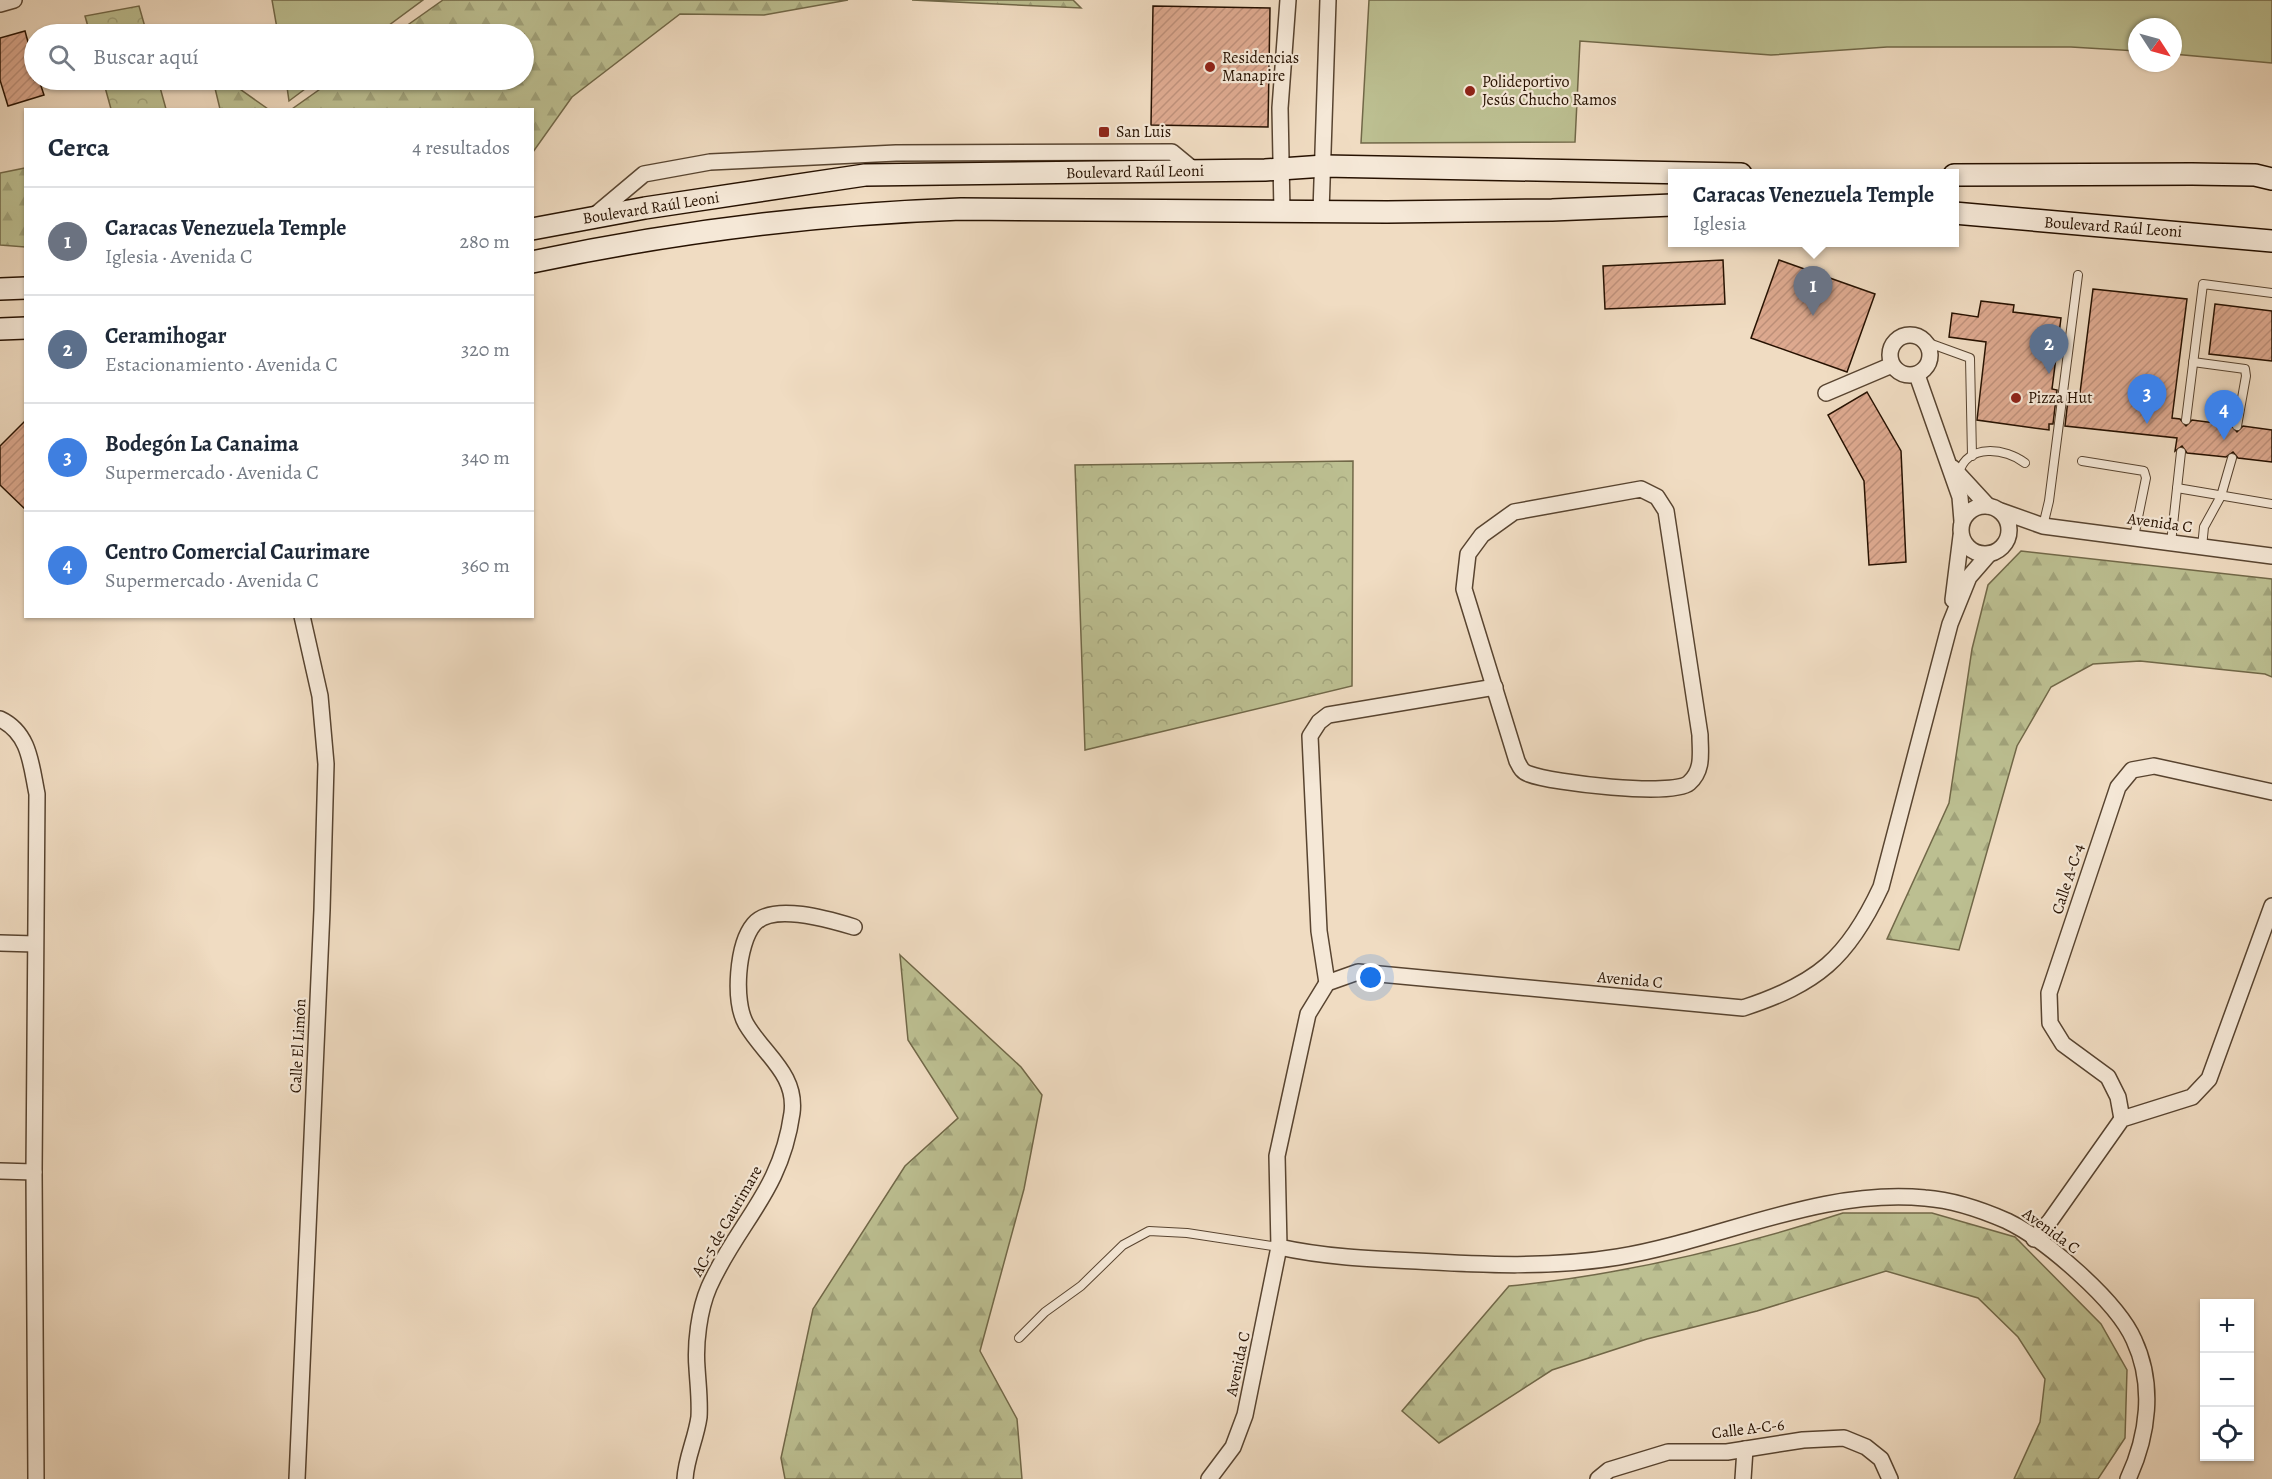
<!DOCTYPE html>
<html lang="es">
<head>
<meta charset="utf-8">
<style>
	:root { --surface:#fff; --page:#f2f2f3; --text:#1f2937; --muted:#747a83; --line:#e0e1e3; --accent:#8f2418 }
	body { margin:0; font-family:Alegreya,serif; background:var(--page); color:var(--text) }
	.controls { position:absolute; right:18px; bottom:18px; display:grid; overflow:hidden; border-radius:0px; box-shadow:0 2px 4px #0004 }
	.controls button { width:54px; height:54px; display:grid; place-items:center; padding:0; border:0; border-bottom:2px solid var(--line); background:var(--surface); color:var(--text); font:30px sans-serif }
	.compass { position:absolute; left:2128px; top:18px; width:54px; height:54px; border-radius:50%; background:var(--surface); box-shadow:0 2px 4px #0004; rotate:126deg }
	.you { position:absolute; left:1371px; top:978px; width:21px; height:21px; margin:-15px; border:4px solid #fff; border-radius:50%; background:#1a73e8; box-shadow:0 0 0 9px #1a73e833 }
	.badge { display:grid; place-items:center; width:39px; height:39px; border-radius:50%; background:var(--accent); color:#fff; font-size:20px; font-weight:700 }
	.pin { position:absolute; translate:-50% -50px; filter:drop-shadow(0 2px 3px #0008) }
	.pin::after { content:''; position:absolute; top:32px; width:21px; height:18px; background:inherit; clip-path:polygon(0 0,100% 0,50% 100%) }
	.popup { position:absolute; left:1668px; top:169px; width:291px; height:78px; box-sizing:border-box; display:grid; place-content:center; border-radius:0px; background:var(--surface); filter:drop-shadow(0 2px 4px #0005); font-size:20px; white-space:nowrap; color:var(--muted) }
	.popup b { font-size:22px; color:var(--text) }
	.popup::after { content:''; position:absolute; left:50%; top:100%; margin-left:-12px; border:12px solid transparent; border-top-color:var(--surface) }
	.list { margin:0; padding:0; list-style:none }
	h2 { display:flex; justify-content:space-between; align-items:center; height:78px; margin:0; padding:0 24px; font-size:26px }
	h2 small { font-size:20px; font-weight:400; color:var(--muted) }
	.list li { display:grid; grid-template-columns:39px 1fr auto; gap:18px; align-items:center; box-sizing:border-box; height:108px; padding:0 24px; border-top:2px solid var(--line) }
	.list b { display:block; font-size:22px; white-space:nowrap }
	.list p { margin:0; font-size:20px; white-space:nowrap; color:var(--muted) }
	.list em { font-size:20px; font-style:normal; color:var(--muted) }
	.icon { flex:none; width:33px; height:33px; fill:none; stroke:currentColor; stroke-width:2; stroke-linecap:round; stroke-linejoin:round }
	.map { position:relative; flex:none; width:2272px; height:1479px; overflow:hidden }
	.search { position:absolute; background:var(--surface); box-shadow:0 2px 4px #0004; left:24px; top:24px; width:510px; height:66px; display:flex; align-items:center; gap:15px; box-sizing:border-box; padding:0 21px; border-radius:33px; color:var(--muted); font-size:22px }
	.panel { position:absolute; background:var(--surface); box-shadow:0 2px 4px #0004; left:24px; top:108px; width:510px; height:510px; border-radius:0px }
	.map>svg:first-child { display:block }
	.grass { fill:#bcbf91; stroke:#716848; stroke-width:1.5 }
	.forest { fill:url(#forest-firs); stroke:#716848; stroke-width:1.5 }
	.park { fill:url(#park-crowns); stroke:#716848; stroke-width:1.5 }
	.building { fill:url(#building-hatch); stroke:#261100; stroke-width:1.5 }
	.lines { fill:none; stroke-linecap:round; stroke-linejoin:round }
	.lane-casing { stroke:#584430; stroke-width:10 }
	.street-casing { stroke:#584430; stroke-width:18 }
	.secondary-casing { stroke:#261100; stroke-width:24 }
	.lane { stroke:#f5e8d7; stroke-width:8 }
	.street { stroke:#f5e8d7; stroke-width:15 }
	.secondary { stroke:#f5e8d7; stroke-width:21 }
	.poi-dot { fill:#8f2418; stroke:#f5e8d7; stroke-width:2 }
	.labels { text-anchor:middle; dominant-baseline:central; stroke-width:4.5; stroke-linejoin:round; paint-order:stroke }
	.poi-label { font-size:16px; fill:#261100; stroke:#f5e8d7; text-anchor:start }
	.street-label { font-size:16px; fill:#261100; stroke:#f5e8d7 }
</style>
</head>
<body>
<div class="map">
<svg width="2272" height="1479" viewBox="0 0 2272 1479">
	<defs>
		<pattern id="forest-firs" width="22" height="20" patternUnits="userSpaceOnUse" patternTransform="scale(1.5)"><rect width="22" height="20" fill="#bcbf91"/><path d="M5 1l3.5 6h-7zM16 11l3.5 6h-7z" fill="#a1a37b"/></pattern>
		<pattern id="park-crowns" width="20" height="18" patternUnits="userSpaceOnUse" patternTransform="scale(1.5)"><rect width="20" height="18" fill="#bcbf91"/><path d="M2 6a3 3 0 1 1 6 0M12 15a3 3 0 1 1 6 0" fill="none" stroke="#a1a37b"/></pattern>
		<pattern id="building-hatch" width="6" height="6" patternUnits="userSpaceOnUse" patternTransform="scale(1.5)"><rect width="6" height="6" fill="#dda98f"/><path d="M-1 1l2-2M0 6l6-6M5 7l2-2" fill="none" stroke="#be907a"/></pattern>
	</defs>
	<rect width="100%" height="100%" fill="#f0dcc2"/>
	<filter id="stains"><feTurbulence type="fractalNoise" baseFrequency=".00333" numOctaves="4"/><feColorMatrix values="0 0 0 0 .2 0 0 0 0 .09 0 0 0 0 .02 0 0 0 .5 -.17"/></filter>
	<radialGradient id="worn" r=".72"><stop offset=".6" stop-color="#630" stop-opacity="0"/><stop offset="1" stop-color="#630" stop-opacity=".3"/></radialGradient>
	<g class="grass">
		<polygon points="272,0 423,0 377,34 278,34"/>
		<polygon points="1369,0 2272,0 2272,63 2173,54 2173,27 2137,27 2137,51 2071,47 1887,47 1771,55 1580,41 1575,142 1361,143"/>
		<polygon points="286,80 317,80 289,101"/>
	</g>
	<g class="forest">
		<polygon points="443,0 848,0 764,15 680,14 572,97 533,152 532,110 292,109 333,80 524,80 524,34 395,34"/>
		<polygon points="912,0 1073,0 1081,8"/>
		<polygon points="213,80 227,80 268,109 220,109"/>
		<polygon points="25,168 25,247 0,245 0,173"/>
		<polygon points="2021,551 2272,579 2272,677 2265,674 2140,661 2093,664 2051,687 2017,746 1959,950 1887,939 1949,803 1972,649 1988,585"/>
		<polygon points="900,955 1021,1067 1042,1095 1024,1189 980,1351 1017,1419 1022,1479 785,1479 781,1458 813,1309 905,1166 958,1118 908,1040"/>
		<path d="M1843,1213h89l83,24 86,87 26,46 -2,68 -27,41h-84l26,-57 5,-43 -27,-42 -40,-39 -92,-27 -129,40 -110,28 -95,31 -113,73 -37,-32 107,-125c115,-11 225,-38 334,-73z"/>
	</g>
	<g class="park">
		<polygon points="139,6 147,34 90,34 85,16"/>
		<polygon points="103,80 158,80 166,109 111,109"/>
		<polygon points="1353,461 1352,686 1085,750 1075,465"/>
	</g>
	<g class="building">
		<polygon points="1153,6 1270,8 1268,127 1151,125"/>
		<polygon points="25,31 34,64 34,80 39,80 44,95 8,106 0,80 0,38"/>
		<polygon points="1723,260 1725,304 1605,309 1603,266"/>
		<polygon points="1779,260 1875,294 1847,372 1751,338"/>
		<polygon points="2093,289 2187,299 2172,418 2180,419 2186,426 2192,420 2231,425 2237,432 2243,426 2272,430 2272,462 2238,458 2233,452 2226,457 2187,453 2182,446 2175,451 2177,438 2065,426 2069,391 2080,393"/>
		<polygon points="1981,301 2014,305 2013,312 2061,318 2052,389 2057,390 2053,424 2049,424 2049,430 1977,420 1986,342 1949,337 1952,313 1978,317"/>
		<polygon points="2215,304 2272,311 2272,361 2209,354"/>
		<polygon points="1867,392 1901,451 1906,562 1869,565 1864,481 1828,415"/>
		<polygon points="26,420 26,510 0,485 0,446"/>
	</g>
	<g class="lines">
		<defs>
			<g id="lane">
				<polyline points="1926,342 1970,358 1972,456"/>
				<polyline points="2193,362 2245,369 2246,376 2237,426"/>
				<polyline points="2186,420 2203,284 2272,293"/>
				<polyline points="2082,461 2144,471 2146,478 2134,537"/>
				<path d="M1959,473c8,-30 47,-25 66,-10"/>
				<polyline points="2177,488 2272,504"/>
				<polyline points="2043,526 2049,501 2078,275"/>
				<polyline points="2171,543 2181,452"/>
				<polyline points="2202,547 2204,527 2221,496 2232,458"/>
				<polyline points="1019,1338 1045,1312 1081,1286 1123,1245 1149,1231 1187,1233 1279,1247"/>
			</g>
			<g id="street">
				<polyline points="0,4 14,0"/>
				<polyline points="1282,212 1280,108 1288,0"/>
				<polyline points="1321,212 1328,0"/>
				<polyline points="594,216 644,174 710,162 896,153 1172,152 1195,171"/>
				<circle cx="1910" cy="355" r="20"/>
				<polyline points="1917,375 1960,497 1962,521"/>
				<polyline points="1826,393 1892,365"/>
				<polyline points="1953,468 1988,506"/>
				<path d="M1641,489l16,8 9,14 34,224c0,17 4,35 -11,48 -16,14 -137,0 -160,-9 -7,-2 -9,-7 -12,-13l-53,-172 4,-35 14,-19 32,-23z"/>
				<circle cx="1985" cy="530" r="24"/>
				<polyline points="2001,511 2043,526 2272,556"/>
				<path d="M1989,554l-20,23 -19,47 -69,263c-33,71 -64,97 -138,121l-385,-36 -31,11 -19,31 -31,142 2,91c45,10 91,12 137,14 68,4 135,7 202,-4 102,-17 202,-69 307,-59 28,2 57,12 82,23 38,18 110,80 127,119 21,45 14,96 -6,139"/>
				<polyline points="1953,600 1961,536"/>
				<path d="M0,719c30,14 31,46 37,75l-3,378 2,307"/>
				<polyline points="0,943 35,944"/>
				<polyline points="1327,983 1319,931 1310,736 1319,722 1328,715 1495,687"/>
				<polyline points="2122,1119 2118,1097 2108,1077 2063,1044 2050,1023 2049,993 2118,787 2132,770 2154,766 2272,792"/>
				<polyline points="0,1171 34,1172"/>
				<polyline points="2034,1239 2050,1221 2122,1119 2192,1097 2209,1079 2272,906"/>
				<polyline points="297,1479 322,910 326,764 320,696 302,616"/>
				<path d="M685,1479c1,-21 11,-40 14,-62 1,-17 -1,-32 -2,-49 -2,-24 2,-58 12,-81 29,-65 72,-95 83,-174 5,-39 -28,-58 -46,-89 -13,-23 -9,-80 8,-100 19,-22 77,-4 100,3"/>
				<polyline points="1209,1479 1233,1447 1245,1415 1279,1247"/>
				<polyline points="1598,1479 1609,1470 1668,1452 1727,1452 1803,1440 1844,1438 1866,1447 1881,1459 1890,1479"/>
				<polyline points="1743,1479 1745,1449"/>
			</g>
			<g id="secondary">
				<polyline points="1954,175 2192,174 2255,175 2272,179"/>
				<polyline points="1954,213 2272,241"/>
				<polyline points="532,229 645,208 865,175 1265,170 1324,166 1741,174"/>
				<path d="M532,262c142,-30 285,-48 429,-53l426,3 165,-2 120,-5"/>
				<polyline points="0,289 26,288"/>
				<polyline points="0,329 26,328"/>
			</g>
		</defs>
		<use href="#lane" class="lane-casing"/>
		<use href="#street" class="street-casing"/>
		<use href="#secondary" class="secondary-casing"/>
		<use href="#lane" class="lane"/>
		<use href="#street" class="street"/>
		<use href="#secondary" class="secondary"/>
	</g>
	<g class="poi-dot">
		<circle cx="1210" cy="67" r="6"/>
		<circle cx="1470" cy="91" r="6"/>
		<rect x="1098" y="126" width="12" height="12" rx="3"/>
		<circle cx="2016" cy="398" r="6"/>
	</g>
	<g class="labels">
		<g class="poi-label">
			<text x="1222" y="58">Residencias<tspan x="1222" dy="18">Manapire</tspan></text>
			<text x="1482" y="82">Polideportivo<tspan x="1482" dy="18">Jesús Chucho Ramos</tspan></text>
			<text x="1116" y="132">San Luis</text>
			<text x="2028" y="398">Pizza Hut</text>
		</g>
		<g class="street-label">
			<text transform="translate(1135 172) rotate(-1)">Boulevard Raúl Leoni</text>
			<text transform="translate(651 208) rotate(-9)">Boulevard Raúl Leoni</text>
			<text transform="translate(2113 227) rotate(4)">Boulevard Raúl Leoni</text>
			<text transform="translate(2160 523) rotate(8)">Avenida C</text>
			<text transform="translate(2068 879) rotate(-72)">Calle A-C-4</text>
			<text transform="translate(1630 980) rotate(5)">Avenida C</text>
			<text transform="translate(298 1046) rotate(-87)">Calle El Limón</text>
			<text transform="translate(727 1221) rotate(-60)">AC-5 de Caurimare</text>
			<text transform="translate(2051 1231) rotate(36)">Avenida C</text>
			<text transform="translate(1238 1364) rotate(-78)">Avenida C</text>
			<text transform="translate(1748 1429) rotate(-7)">Calle A-C-6</text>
		</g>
	</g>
	<rect width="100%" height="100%" filter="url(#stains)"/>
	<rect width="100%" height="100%" fill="url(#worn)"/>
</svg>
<div class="controls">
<button>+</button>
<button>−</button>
<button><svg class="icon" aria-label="locate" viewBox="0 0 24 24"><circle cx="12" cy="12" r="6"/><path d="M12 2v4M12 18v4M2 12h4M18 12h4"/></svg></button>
</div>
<svg class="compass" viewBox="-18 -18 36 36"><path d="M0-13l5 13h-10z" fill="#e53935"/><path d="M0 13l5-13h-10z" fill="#747a83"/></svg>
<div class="you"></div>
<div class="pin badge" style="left:1813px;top:316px;background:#6b7280">1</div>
<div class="popup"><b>Caracas Venezuela Temple</b>Iglesia</div>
<div class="pin badge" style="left:2049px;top:374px;background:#5c6f8a">2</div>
<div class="pin badge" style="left:2147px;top:424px;background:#3f7fe0">3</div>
<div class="pin badge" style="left:2224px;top:440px;background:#3f7fe0">4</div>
<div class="search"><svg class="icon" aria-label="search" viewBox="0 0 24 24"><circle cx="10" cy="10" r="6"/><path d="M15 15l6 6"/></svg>Buscar aquí</div>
<section class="panel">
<h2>Cerca<small>4 resultados</small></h2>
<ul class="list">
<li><span class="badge" style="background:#6b7280">1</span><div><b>Caracas Venezuela Temple</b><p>Iglesia · Avenida C</p></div><em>280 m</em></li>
<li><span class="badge" style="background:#5c6f8a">2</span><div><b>Ceramihogar</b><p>Estacionamiento · Avenida C</p></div><em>320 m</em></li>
<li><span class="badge" style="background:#3f7fe0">3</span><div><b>Bodegón La Canaima</b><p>Supermercado · Avenida C</p></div><em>340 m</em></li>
<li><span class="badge" style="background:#3f7fe0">4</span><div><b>Centro Comercial Caurimare</b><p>Supermercado · Avenida C</p></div><em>360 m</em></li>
</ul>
</section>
</div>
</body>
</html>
